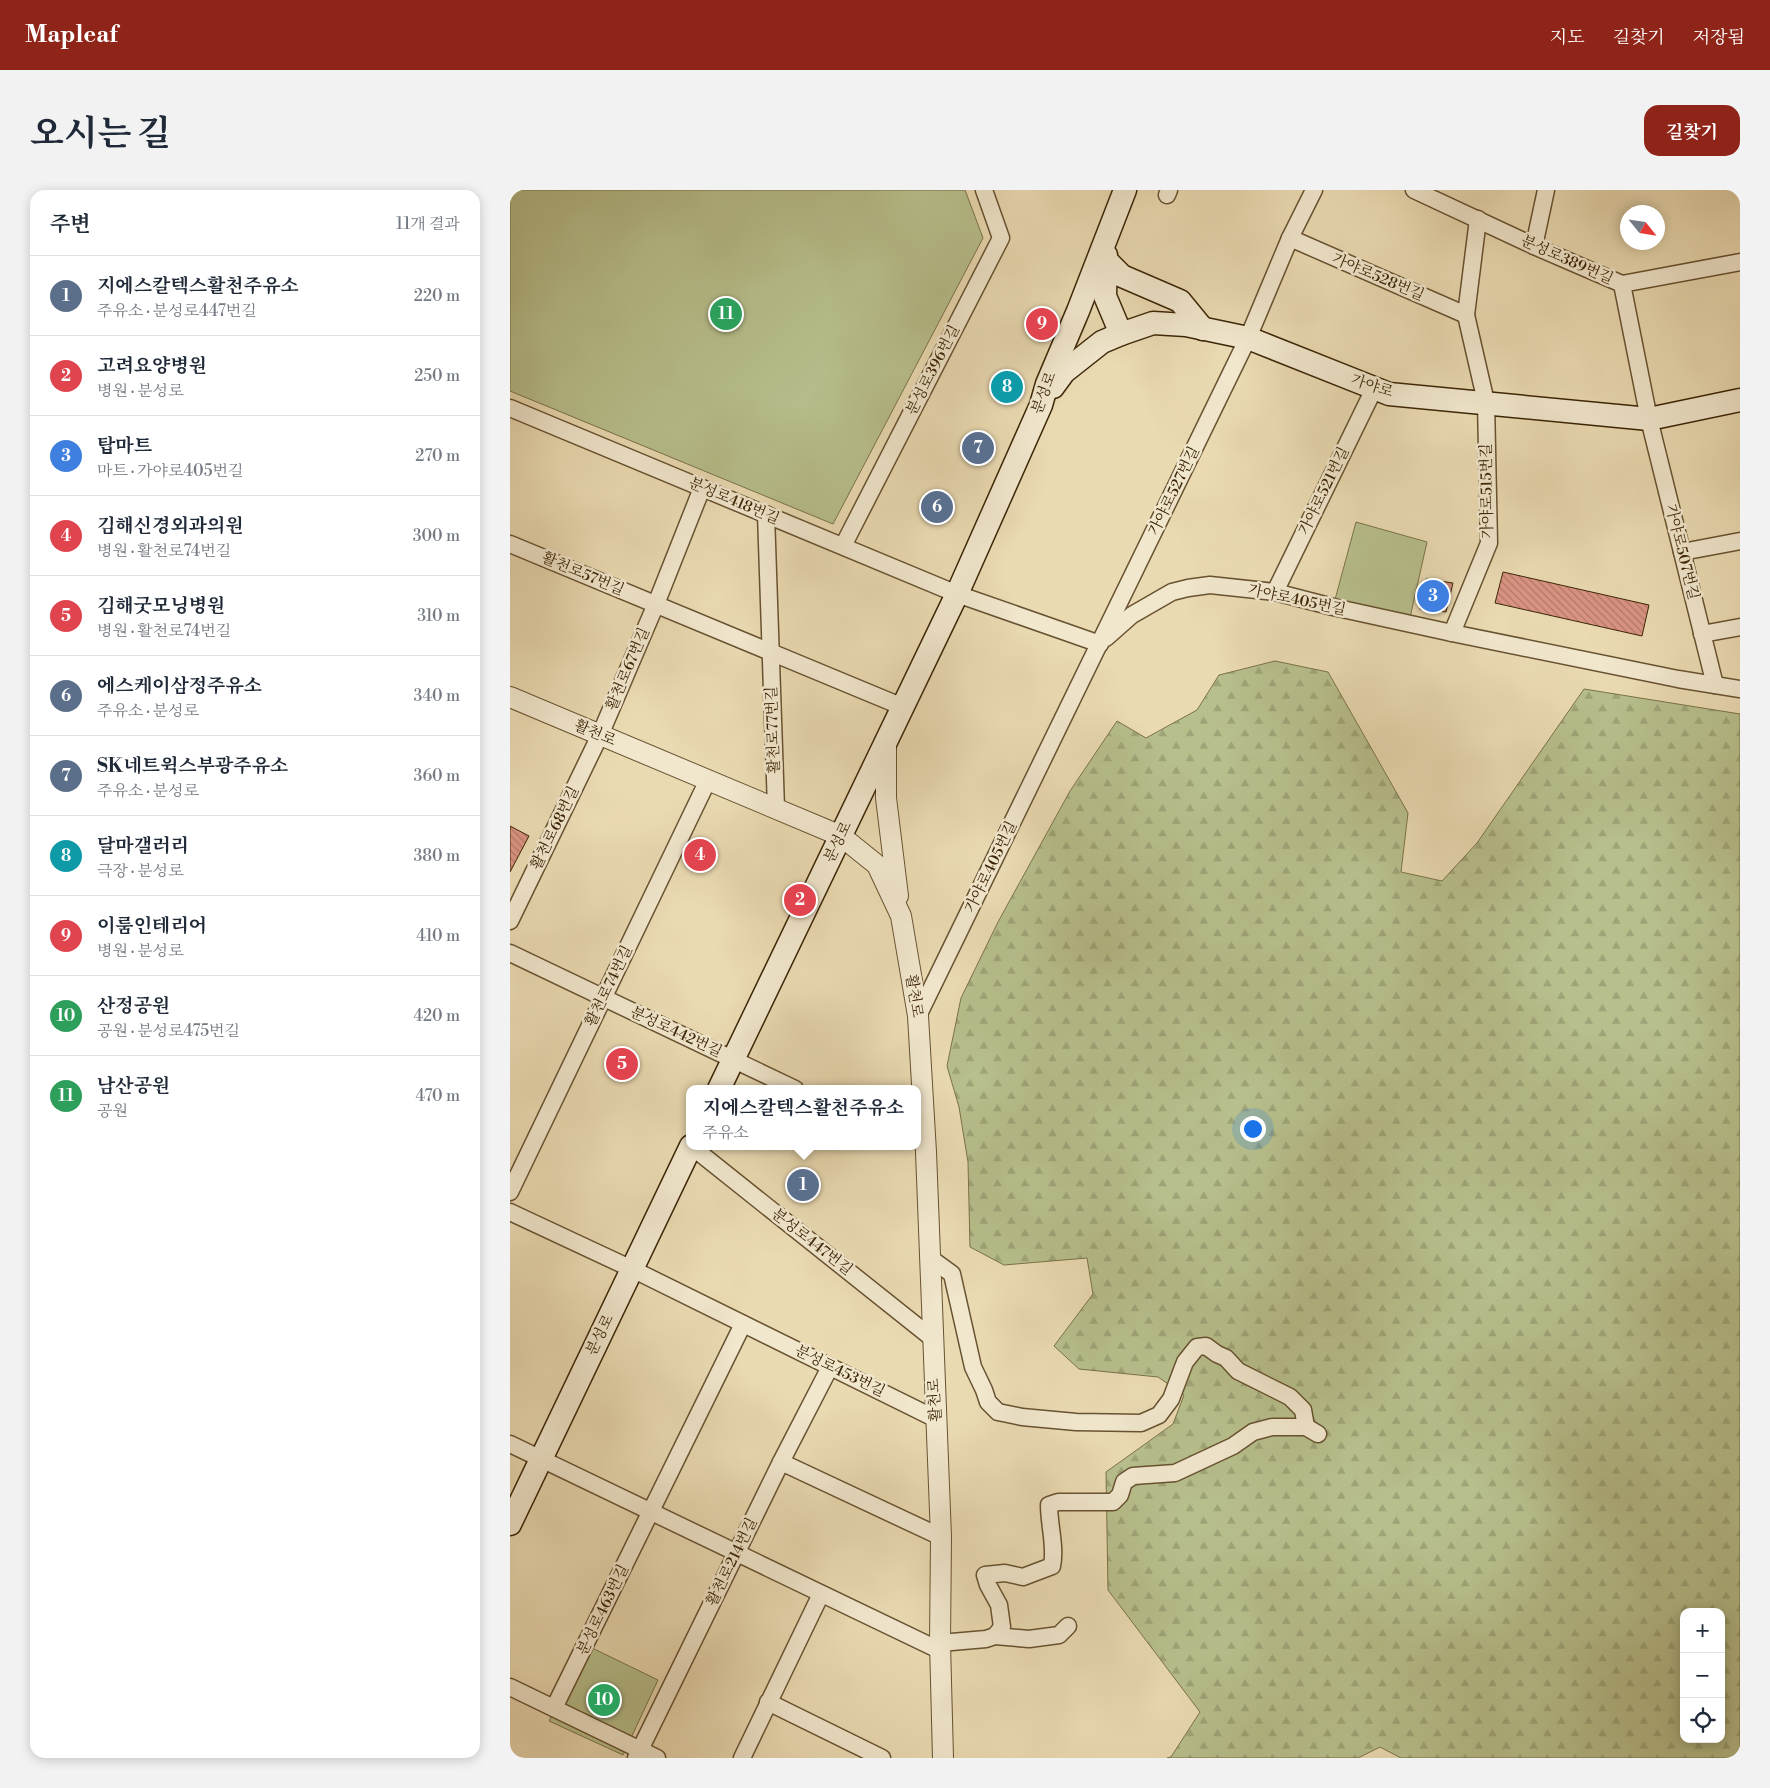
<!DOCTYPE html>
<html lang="ko">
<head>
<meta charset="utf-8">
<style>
	:root { --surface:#fff; --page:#f2f2f3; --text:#1f2937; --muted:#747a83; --line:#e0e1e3; --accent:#8f2418 }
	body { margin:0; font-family:"Libre Bodoni","Noto Serif KR",serif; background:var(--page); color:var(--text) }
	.controls { position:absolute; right:15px; bottom:15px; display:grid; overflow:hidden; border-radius:10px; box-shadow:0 2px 12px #0003 }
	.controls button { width:45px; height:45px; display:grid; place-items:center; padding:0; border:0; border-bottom:1px solid var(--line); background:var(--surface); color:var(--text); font:25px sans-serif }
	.compass { position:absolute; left:1110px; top:15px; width:45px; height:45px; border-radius:50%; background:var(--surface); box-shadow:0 2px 12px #0003; rotate:120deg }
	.you { position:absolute; left:742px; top:938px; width:18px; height:18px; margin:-12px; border:4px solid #fff; border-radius:50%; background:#1a73e8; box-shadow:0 0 0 8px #1a73e833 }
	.badge { display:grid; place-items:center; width:32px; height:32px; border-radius:50%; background:var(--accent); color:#fff; font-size:16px; font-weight:700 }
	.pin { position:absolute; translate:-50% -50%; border:2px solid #fff; box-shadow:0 1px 5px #0006 }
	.popup { position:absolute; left:176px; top:895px; width:235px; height:65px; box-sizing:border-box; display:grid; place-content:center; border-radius:10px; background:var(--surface); filter:drop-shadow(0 1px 4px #0005); font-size:16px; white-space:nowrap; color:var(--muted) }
	.popup b { font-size:19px; color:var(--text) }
	.popup::after { content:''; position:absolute; left:50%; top:100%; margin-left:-10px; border:10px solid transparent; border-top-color:var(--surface) }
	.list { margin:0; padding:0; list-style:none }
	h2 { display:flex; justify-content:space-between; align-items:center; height:65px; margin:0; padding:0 20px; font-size:21px }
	h2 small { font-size:16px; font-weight:400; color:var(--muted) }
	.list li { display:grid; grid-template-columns:32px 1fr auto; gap:15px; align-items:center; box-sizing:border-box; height:80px; padding:0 20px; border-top:1px solid var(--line) }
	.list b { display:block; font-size:19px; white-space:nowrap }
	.list p { margin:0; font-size:16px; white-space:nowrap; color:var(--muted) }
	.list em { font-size:16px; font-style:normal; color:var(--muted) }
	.icon { flex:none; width:28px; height:28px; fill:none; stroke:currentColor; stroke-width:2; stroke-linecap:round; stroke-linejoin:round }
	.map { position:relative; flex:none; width:1230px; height:1568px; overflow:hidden; border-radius:15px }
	header { display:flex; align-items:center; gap:30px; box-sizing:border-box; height:70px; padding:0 25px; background:var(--accent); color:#fff }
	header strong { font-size:24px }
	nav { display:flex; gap:28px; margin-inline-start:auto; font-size:18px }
	.intro { display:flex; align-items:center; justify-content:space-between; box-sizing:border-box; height:120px; padding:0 30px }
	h1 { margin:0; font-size:35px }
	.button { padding:12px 22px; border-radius:15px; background:var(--accent); color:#fff; font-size:18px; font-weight:700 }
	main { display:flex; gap:30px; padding:0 30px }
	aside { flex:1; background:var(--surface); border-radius:15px; box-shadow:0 2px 12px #0003 }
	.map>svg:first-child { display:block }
	.green { fill:#b7bf8c; stroke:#7a7249 }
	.forest { fill:url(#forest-firs); stroke:#7a7249; fill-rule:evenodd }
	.building { fill:url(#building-back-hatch); stroke:#3c2506 }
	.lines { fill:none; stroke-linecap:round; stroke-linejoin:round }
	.minor-casing { stroke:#685231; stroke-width:19 }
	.tertiary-casing { stroke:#685231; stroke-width:22 }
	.secondary-casing { stroke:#3c2506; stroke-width:25 }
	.minor { stroke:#f1e7cd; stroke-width:16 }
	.tertiary { stroke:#f1e7cd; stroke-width:20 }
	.secondary { stroke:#f1e7cd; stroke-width:22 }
	.labels { text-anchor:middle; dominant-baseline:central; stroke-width:5; stroke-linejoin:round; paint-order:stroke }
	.street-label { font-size:15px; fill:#3c2506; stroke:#f1e7cd }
</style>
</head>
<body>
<header>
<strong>Mapleaf</strong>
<nav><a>지도</a><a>길찾기</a><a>저장됨</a></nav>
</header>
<div class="intro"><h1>오시는 길</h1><a class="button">길찾기</a></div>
<main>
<aside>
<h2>주변<small>11개 결과</small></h2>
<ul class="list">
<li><span class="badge" style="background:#5c6f8a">1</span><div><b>지에스칼텍스활천주유소</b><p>주유소 · 분성로447번길</p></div><em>220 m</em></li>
<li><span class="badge" style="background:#e0444e">2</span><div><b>고려요양병원</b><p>병원 · 분성로</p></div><em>250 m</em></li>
<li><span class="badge" style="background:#3f7fe0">3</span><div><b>탑마트</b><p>마트 · 가야로405번길</p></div><em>270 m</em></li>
<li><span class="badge" style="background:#e0444e">4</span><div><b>김해신경외과의원</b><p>병원 · 활천로74번길</p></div><em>300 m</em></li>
<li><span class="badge" style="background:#e0444e">5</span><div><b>김해굿모닝병원</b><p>병원 · 활천로74번길</p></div><em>310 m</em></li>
<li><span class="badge" style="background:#5c6f8a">6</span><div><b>에스케이삼정주유소</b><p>주유소 · 분성로</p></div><em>340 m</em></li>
<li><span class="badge" style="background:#5c6f8a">7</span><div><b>SK네트윅스부광주유소</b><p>주유소 · 분성로</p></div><em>360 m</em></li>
<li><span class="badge" style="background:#0f9aa8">8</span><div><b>달마갤러리</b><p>극장 · 분성로</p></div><em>380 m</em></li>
<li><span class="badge" style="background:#e0444e">9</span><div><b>이룸인테리어</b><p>병원 · 분성로</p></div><em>410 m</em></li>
<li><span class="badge" style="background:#2e9e5b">10</span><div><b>산정공원</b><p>공원 · 분성로475번길</p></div><em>420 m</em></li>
<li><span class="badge" style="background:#2e9e5b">11</span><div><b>남산공원</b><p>공원</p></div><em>470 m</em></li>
</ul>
</aside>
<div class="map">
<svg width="1230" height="1568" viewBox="0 0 1230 1568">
	<defs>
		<pattern id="forest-firs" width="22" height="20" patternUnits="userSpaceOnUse" patternTransform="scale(1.25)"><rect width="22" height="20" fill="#b7bf8c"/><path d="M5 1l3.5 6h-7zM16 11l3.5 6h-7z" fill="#9ea477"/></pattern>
		<pattern id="building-back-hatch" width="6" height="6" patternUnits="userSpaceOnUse" patternTransform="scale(1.25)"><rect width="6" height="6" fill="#db9484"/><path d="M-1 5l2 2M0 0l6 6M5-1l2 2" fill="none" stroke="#b3796a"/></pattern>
	</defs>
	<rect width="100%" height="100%" fill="#eadab2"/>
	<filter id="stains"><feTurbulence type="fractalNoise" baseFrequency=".004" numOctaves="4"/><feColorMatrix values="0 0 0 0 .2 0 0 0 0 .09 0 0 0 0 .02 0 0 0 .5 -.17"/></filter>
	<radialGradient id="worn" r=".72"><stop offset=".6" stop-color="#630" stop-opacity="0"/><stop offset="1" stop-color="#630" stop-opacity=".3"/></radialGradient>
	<g class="green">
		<polygon points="0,0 455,0 473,48 323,334 0,201"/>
		<polygon points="846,332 917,352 899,432 823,417"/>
		<polygon points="76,1455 148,1490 113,1565 39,1531"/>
	</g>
	<path class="forest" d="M765,471l53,11 80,141 -7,59 41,9 35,-38 107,-154 156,25v1044h-339l-21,-11 -22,11h-191l4,-1 29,-45 -92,-122 -2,-118 67,-48 11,-29 -26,-18 -79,-8 -25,-23 39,-52 -6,-36 -83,7 -34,-18 -2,-85 -9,-55 -12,-41 14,-68 37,-76 72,-131 47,-70 29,17 51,-28 22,-35zM1174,1422h37v127h-37z"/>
	<g class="building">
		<polygon points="993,382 1139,415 1132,446 985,413"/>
		<polygon points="916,389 943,393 936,422 910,419"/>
		<polygon points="0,636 19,646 0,682"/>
	</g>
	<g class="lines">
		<defs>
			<g id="minor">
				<polyline points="904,0 1024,56 1112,94 1139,229 1205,495"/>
				<polyline points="657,5 659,0"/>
				<polyline points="780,48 956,125"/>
				<polyline points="1024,56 1036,0"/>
				<polyline points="1112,94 1230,72"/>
				<polyline points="0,218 447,404 590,454"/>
				<polyline points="256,324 266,618"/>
				<polyline points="0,354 393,517"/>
				<polyline points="333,356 491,48 474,0"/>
				<polyline points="1172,362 1230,351"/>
				<polyline points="765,402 864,199"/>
				<polyline points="942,443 979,353 976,212 956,125 968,29"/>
				<polyline points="1192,444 1230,437"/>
				<polyline points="596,448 622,425 662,402 678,398 700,395 765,402 823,417 942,443 1168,489 1230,499"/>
				<polyline points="0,731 90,545 146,414 192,298"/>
				<polyline points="0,763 285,899"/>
				<polyline points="408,826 738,148 780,48 804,0"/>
				<polyline points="181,956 422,1148"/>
				<polyline points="0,1002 198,590"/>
				<polyline points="0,1022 122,1079 426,1229"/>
				<polyline points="420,1068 442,1084 463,1177 474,1200 478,1212 488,1222 512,1227 566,1232 631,1233 649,1225 661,1209 675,1172 687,1157 696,1156 707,1164 716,1168 728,1181 780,1207 793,1220 796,1237"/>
				<polyline points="0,1254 431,1461"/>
				<polyline points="271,1272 431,1347"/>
				<polyline points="485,1446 519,1449 549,1445 558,1436"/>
				<path d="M430,1453l46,-4 9,-3 7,-9 -3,-22 -11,-20 -3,-10 20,-2 18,4 29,-11c4,-19 -3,-41 -3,-61l9,-3h55l7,-7 4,-13 9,-6 42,-3 58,-27 20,-14 19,-5h34l12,7"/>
				<polyline points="0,1497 147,1568"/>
				<polyline points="258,1512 372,1568"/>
				<polyline points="44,1518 233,1134"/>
				<polyline points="126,1568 271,1272 320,1177"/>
				<polyline points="232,1568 311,1404"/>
			</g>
			<g id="tertiary">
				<polyline points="0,507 331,646 367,675 391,726 408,826 416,962 431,1347 430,1453 433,1568"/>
				<polyline points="376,551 376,608 388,706"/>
			</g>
			<g id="secondary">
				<polyline points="596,65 595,106 611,144"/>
				<polyline points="596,70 612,86 670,111 693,139"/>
				<polyline points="543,197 554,182 592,152 611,144 643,133 676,135 738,148 879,204 1139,229 1230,210"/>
				<polyline points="209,899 447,404 531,215 537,194 568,121 615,0"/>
				<polyline points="0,1334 181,956"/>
			</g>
		</defs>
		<use href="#minor" class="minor-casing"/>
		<use href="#tertiary" class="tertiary-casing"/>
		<use href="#secondary" class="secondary-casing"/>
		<use href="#minor" class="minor"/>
		<use href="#tertiary" class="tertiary"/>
		<use href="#secondary" class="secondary"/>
	</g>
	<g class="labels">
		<g class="street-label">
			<text transform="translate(1057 70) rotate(24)">분성로389번길</text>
			<text transform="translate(868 87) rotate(23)">가야로528번길</text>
			<text transform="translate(423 180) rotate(-63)">분성로396번길</text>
			<text transform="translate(862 196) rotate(18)">가야로</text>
			<text transform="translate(534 203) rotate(-69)">분성로</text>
			<text transform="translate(664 301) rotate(-64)">가야로527번길</text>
			<text transform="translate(814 301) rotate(-64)">가야로521번길</text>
			<text transform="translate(977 301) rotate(-91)">가야로515번길</text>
			<text transform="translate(224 311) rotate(23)">분성로418번길</text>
			<text transform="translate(1172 362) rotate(76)">가야로507번길</text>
			<text transform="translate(73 384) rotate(23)">활천로57번길</text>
			<text transform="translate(787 410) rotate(12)">가야로405번길</text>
			<text transform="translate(118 479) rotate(-67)">활천로67번길</text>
			<text transform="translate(263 540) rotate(-92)">활천로77번길</text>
			<text transform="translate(85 543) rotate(23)">활천로</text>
			<text transform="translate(45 638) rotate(-64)">활천로68번길</text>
			<text transform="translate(328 652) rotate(-64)">분성로</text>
			<text transform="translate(481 677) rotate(-64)">가야로405번길</text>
			<text transform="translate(99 796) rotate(-64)">활천로74번길</text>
			<text transform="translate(404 806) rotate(81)">활천로</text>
			<text transform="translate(166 842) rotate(25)">분성로442번길</text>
			<text transform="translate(302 1052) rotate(38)">분성로447번길</text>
			<text transform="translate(90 1145) rotate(-64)">분성로</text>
			<text transform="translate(330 1181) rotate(26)">분성로453번길</text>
			<text transform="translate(425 1210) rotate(-93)">활천로</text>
			<text transform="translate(222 1372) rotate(-64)">활천로214번길</text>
			<text transform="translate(93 1420) rotate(-64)">분성로463번길</text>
		</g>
	</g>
	<rect width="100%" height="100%" filter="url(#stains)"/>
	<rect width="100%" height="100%" fill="url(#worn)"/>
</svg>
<div class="controls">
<button>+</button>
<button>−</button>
<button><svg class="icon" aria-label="locate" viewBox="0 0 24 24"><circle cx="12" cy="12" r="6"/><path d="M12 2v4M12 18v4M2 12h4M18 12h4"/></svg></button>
</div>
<svg class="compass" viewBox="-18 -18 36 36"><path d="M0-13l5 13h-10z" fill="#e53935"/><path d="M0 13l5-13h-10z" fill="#747a83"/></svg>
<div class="you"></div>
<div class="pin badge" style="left:293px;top:995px;background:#5c6f8a">1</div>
<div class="popup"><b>지에스칼텍스활천주유소</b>주유소</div>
<div class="pin badge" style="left:290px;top:710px;background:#e0444e">2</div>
<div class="pin badge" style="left:923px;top:406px;background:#3f7fe0">3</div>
<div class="pin badge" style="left:190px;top:665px;background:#e0444e">4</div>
<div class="pin badge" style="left:112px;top:874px;background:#e0444e">5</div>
<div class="pin badge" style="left:427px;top:317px;background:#5c6f8a">6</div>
<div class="pin badge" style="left:468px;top:258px;background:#5c6f8a">7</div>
<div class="pin badge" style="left:497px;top:197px;background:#0f9aa8">8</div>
<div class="pin badge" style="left:532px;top:134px;background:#e0444e">9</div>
<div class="pin badge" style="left:94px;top:1510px;background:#2e9e5b">10</div>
<div class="pin badge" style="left:216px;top:124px;background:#2e9e5b">11</div>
</div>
</main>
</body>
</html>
